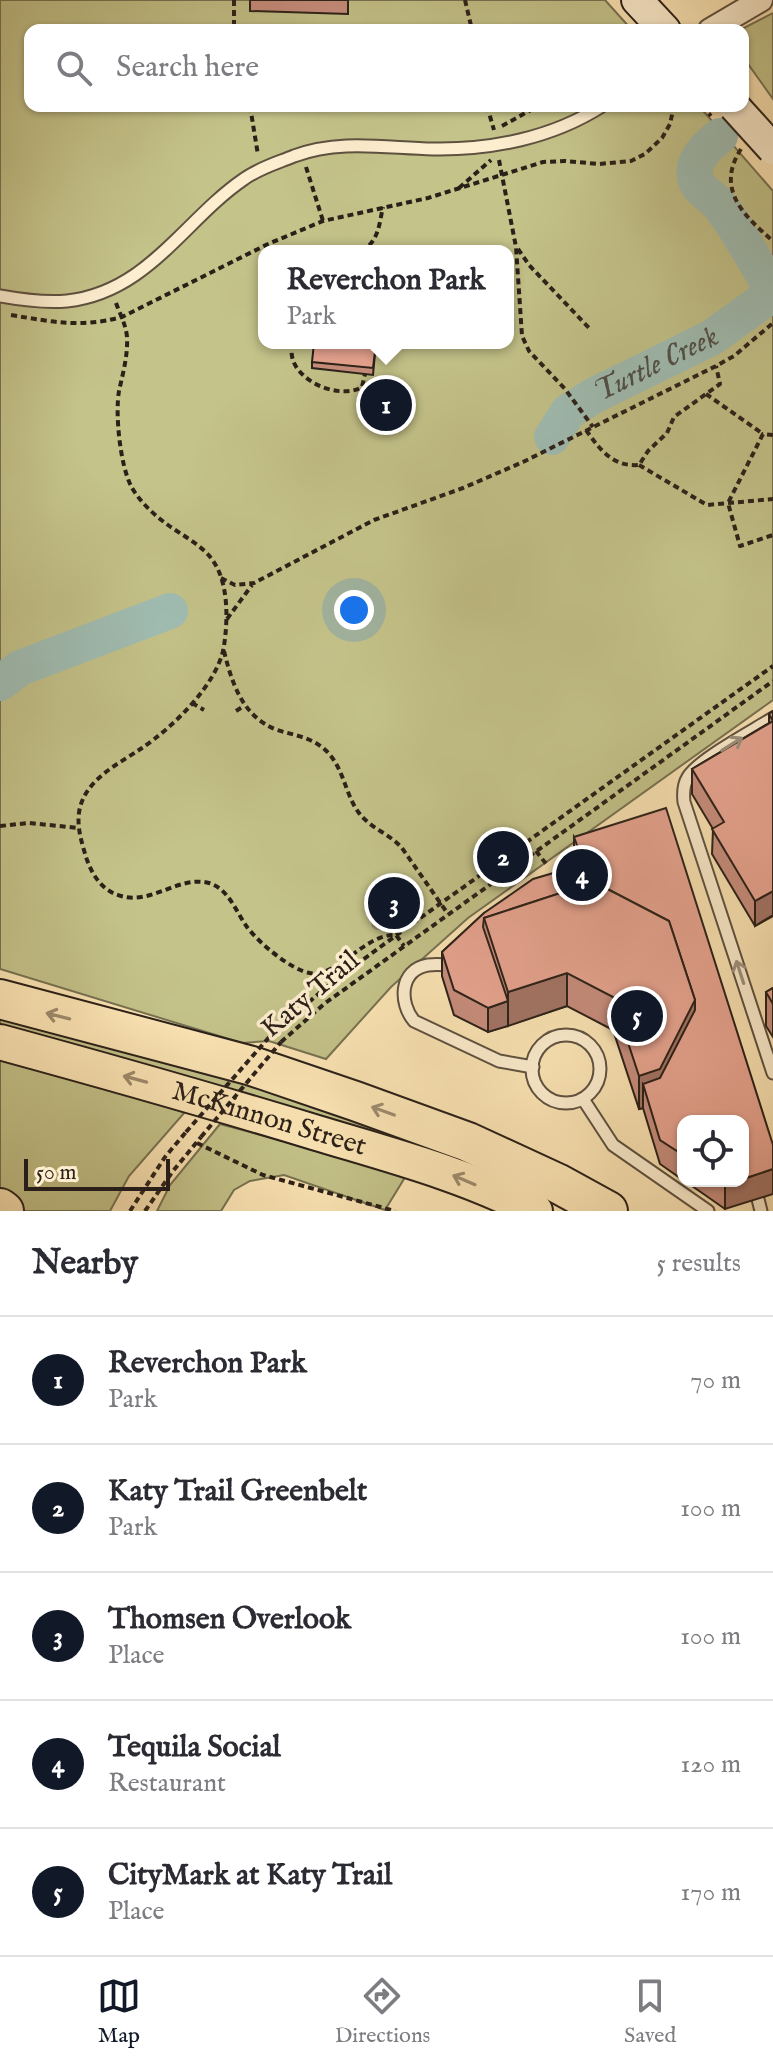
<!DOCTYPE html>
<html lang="en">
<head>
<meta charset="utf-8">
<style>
	:root { --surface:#fff; --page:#f7f7f7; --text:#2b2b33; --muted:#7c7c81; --line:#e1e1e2; --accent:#111827 }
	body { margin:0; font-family:"IM FELL English",serif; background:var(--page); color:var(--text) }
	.controls { position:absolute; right:24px; bottom:24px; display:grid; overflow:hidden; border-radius:16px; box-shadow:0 2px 6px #0004 }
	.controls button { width:72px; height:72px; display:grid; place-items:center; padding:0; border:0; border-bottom:2px solid var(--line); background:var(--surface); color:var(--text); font:40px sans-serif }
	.scale { position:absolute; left:24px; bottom:20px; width:146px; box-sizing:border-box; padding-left:8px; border:4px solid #2a2019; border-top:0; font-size:22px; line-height:28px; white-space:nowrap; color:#2a2019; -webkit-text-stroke:6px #fdeecf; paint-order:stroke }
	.you { position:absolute; left:354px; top:610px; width:28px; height:28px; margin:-20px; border:6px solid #fff; border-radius:50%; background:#1a73e8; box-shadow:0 0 0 12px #1a73e833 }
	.badge { display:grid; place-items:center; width:52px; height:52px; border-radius:50%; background:var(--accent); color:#fff; font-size:26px; font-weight:700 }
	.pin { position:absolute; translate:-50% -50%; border:4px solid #fff; box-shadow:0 2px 8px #0006 }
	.popup { position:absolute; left:258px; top:245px; width:256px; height:104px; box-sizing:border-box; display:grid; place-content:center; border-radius:16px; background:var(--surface); filter:drop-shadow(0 2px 6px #0005); font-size:26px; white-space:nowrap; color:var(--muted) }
	.popup b { font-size:30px; color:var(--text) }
	.popup::after { content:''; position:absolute; left:50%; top:100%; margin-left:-16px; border:16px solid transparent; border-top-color:var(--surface) }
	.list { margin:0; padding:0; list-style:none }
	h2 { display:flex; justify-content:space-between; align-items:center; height:104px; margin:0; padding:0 32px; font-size:34px }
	h2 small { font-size:26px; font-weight:400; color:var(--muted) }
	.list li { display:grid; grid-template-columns:52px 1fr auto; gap:24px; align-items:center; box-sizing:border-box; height:128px; padding:0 32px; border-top:2px solid var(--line) }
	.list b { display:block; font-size:30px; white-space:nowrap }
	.list p { margin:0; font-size:26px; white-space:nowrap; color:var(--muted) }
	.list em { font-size:26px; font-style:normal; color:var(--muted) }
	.icon { flex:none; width:44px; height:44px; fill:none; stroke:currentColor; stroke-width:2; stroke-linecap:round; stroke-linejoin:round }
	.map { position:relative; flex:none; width:773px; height:1211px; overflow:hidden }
	.search { position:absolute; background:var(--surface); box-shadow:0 2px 6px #0004; left:24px; right:24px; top:24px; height:88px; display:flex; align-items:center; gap:20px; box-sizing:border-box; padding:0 28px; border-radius:16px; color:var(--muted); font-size:30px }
	.sheet { height:744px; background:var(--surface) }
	nav { display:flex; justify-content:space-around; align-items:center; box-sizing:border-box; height:112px; border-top:2px solid var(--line); background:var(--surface); font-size:22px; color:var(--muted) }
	nav a { display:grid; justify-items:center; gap:4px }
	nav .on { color:var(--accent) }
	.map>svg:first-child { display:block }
	.green { fill:#c4c38a; stroke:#777252; stroke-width:2; fill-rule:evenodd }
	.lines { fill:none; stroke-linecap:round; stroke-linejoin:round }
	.river { stroke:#a0beb4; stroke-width:36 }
	.lane-casing { stroke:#5e5140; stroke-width:15 }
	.street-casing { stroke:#5e5140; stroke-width:26 }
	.secondary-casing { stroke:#2a2019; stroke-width:34 }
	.primary-casing { stroke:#2a2019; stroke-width:38 }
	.highway-casing { stroke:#2a2019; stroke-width:42 }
	.path { stroke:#2a2019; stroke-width:4; stroke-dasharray:6 4; stroke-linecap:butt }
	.lane { stroke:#fdeecf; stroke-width:11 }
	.street { stroke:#fdeecf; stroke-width:22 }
	.secondary { stroke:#fdeecf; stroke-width:30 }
	.primary { stroke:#fce5b5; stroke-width:34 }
	.highway { stroke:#fce5b5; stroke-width:38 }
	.secondary-bridge-casing { stroke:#2a2019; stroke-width:34; stroke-linecap:butt }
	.path-bridge { stroke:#2a2019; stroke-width:4; stroke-dasharray:6 4; stroke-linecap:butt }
	.secondary-bridge { stroke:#fdeecf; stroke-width:30 }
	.tree { fill:#a29472 }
	.wall { fill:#c88e7e; stroke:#2a2019; stroke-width:2 }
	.shaded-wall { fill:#a37466; stroke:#2a2019; stroke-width:2 }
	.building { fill:#e9a592; stroke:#2a2019; stroke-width:2 }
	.oneway { stroke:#9e917d }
	.oneway2 { stroke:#9e8c6f }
	.labels { text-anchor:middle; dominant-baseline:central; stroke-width:7; stroke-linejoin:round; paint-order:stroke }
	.street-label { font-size:28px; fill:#2a2019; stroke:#fdeecf }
	.water-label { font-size:30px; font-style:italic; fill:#4d4f48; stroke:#fdeecf }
</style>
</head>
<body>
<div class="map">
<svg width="773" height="1211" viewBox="0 0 773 1211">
	<rect width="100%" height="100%" fill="#fce5b5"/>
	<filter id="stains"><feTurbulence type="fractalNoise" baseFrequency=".0025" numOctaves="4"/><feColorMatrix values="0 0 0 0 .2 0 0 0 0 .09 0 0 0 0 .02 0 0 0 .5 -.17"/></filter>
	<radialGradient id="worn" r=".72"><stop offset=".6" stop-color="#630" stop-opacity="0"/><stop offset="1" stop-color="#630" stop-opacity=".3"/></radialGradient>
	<g class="green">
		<path d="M0,0h605l27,30h-602v76h669l74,85v509l-305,218 -77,69 -65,72 -57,-18 -27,2 -242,-74zM264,251h244v92h-244z"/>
		<polygon points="773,13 773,99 743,57 743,30 740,30"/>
		<polygon points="0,1012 365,1117 475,1157 555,1203 508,1181 410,1143 0,1028"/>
		<polygon points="0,1057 100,1084 185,1112 129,1176 110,1211 0,1211"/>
		<polygon points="220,1124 407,1174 385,1210 284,1175 250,1181 234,1190 221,1211 157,1211 170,1185"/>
	</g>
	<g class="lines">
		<g class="river">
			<path id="s1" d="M552,437l16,-25 25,-16 118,-58 53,-38 4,-9 -2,-12c-15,-24 -29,-52 -47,-74 -8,-10 -22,-15 -24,-28 -3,-17 12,-31 25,-41"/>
			<polyline points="0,683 20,668 170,611"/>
		</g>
		<defs>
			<g id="lane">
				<path d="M0,296c22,4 45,7 67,5 81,-9 117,-81 177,-122 15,-11 33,-16 50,-23 46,-17 91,-8 139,-7 58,1 119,-11 169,-43"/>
				<path d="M773,718c-20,13 -74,41 -85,59 -5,8 -5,16 -4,25l89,271"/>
				<path d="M454,965c-9,0 -18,-1 -26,0 -29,5 -29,38 -14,56l85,40 34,6"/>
				<circle cx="566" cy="1069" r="34"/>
				<polyline points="583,1099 613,1145 708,1211"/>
				<polyline points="758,1199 761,1211"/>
			</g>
			<polyline id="street" points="710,30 761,0"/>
			<polyline id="secondary" points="637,0 665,30"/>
			<g id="primary">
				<path id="s2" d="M0,1042c106,29 212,59 317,91 73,22 150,42 218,78"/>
			</g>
			<g id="highway">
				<polyline points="0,999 252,1066 355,1101 468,1142 557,1183 608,1211"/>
				<polyline points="0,1208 4,1211"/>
			</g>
		</defs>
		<use href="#lane" class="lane-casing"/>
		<use href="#street" class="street-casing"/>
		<use href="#secondary" class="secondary-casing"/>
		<use href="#primary" class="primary-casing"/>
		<use href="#highway" class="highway-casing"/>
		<g class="path">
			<polyline points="234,0 234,30"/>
			<polyline points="465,0 472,30"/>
			<polyline points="250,106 258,155"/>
			<polyline points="487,106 494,130"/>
			<polyline points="702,106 711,116"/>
			<polyline points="502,126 538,106"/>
			<path d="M741,149c-26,40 3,67 32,92"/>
			<polyline points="499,160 516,247 522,336 529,351 565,389 593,427"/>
			<polyline points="306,167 323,221"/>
			<polyline points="459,188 491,160"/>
			<polyline points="518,249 529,265 589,328"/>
			<path d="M361,251c18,-9 18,-27 22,-44"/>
			<path d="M116,303c4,11 10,22 11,34 1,18 -4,36 -8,54 -4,23 1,73 12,95 8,15 23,29 37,39 14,10 33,20 43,33 18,23 17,61 13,88 -6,38 -51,81 -82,102 -22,15 -52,29 -61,56 -6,18 0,36 5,53 6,18 16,34 35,39 31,9 58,-21 88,-13 20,6 27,29 38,44 12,16 44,43 63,46 30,4 53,-39 86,-38l8,11"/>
			<path d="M11,315c43,7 68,13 111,2l146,-73 55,-23 105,-23 115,-36 22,-1 34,3 32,-3 14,-7 17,-16 8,-14 4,-18"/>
			<path d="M293,343c-11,33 44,59 69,44l3,-13"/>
			<polyline points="706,394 763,434"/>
			<path d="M586,430c14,20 27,37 53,35l9,-14 19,-18 7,-16 46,-33 -4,-18"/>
			<polyline points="773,435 763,434 728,503 740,546 773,535"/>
			<polyline points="639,465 707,505 773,499"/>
			<polyline points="221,578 235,585 254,583 374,520 463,488 523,462 716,366 734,356 773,323"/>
			<polyline points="227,619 252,585"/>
			<path d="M224,651c8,33 19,66 53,79 16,5 33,7 46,18 21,17 21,45 36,65 11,15 31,21 43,35l46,66"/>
			<polyline points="192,703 204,710"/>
			<polyline points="236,711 244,706"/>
			<polyline points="0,826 29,823 79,828"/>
			<polyline points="536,851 547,865"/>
			<polyline points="401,915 409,926"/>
			<polyline points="271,1035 331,983 409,926 773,666"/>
			<polyline points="281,1042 324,1004 773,681"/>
			<polyline points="197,1143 263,1175 395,1211"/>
			<polyline points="130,1211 165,1157 186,1132"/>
			<polyline points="145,1211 173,1171 201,1137"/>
		</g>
		<use href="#lane" class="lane"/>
		<use href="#street" class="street"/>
		<use href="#secondary" class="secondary"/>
		<use href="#primary" class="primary"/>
		<use href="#highway" class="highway"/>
		<defs>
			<polyline id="secondary-bridge" points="734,106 773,149"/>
		</defs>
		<use href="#secondary-bridge" class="secondary-bridge-casing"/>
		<g class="path-bridge">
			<polyline points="186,1132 271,1035"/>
			<polyline points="201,1137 281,1042"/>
		</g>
		<use href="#secondary-bridge" class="secondary-bridge"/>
	</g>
	<g class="tree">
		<circle cx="413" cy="898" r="7"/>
		<circle cx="401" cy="906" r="7"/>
		<circle cx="390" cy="915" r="7"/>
		<circle cx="378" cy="923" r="7"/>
	</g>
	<g class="wall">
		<polygon points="250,0 348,0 348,14 250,11"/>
		<polygon points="376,343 373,375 312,368 312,362"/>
		<polygon points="773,711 773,916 755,926 712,854 713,829 692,794 692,769 769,723 769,714"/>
		<polygon points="574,837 773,1145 725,1209 685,1181 743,1181 683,1121 683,1180 660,1164 643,1108 639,1109 613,1030 567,1006 488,1032 454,1015 442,976 442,952 484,913 576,867 574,862"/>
		<polygon points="773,988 773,1037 766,1026 766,992"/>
	</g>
	<g class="shaded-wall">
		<polygon points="773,891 773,915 755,926 755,901"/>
		<polygon points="567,973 567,1006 508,1026 508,992"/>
		<polygon points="695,1000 695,1034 660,1103 643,1084 643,1108 639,1109 639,1076"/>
		<polygon points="508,1001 508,1026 488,1032 488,1008"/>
		<polygon points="773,1169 773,1194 725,1209 725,1184 736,1181 743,1181 743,1179"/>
	</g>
	<g class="building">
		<polygon points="314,343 376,343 373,368 312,362"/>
		<polygon points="773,711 773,891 755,901 712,829 724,822 692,769 773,721 769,714"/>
		<polygon points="666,808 773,1145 773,1169 743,1179 743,1121 683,1121 683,1155 660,1140 643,1084 660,1078 695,1010 695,1000 669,921 594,882 484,918 483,927 508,1001 488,1008 454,990 442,952 484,913 533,879 584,864 574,837"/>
		<polygon points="594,882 669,921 695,1000 660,1069 639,1076 613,997 567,973 508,992 484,918"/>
		<polygon points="773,988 773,1004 766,992"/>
		<polygon points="720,1181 736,1181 725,1184"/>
	</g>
	<defs><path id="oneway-shaft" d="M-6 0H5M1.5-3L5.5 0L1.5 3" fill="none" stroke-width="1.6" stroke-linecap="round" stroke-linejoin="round" transform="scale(2)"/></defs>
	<g class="oneway">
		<use href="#oneway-shaft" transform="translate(732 744) rotate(-32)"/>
		<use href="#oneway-shaft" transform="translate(740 972) rotate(-108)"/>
	</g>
	<g class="oneway2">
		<use href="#oneway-shaft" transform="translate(58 1016) rotate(-166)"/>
		<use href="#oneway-shaft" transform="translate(135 1079) rotate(-165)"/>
		<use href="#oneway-shaft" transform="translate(383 1111) rotate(-160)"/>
		<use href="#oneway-shaft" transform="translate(464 1180) rotate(-157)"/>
	</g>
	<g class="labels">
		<g class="street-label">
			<text transform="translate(311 995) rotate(-40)">Katy Trail</text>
			<text stroke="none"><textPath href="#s2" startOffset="280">McKinnon Street</textPath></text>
		</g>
		<g class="water-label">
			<text stroke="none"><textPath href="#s1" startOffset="130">Turtle Creek</textPath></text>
		</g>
	</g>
	<rect width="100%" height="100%" filter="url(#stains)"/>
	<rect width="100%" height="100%" fill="url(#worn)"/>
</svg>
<div class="controls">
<button><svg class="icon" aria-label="locate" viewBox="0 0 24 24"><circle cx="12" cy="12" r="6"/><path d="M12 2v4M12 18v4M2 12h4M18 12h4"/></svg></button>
</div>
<div class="scale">50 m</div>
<div class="you"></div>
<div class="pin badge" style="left:386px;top:405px">1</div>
<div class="popup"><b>Reverchon Park</b>Park</div>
<div class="pin badge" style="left:503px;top:857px">2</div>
<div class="pin badge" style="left:394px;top:903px">3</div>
<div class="pin badge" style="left:582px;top:875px">4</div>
<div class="pin badge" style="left:637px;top:1016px">5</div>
<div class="search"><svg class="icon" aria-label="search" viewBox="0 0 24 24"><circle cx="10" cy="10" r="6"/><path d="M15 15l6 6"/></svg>Search here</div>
</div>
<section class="sheet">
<h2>Nearby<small>5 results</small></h2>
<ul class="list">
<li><span class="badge">1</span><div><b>Reverchon Park</b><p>Park</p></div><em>70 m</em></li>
<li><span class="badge">2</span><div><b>Katy Trail Greenbelt</b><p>Park</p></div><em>100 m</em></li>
<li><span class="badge">3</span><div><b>Thomsen Overlook</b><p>Place</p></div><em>100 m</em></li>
<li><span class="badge">4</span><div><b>Tequila Social</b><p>Restaurant</p></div><em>120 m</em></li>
<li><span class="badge">5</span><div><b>CityMark at Katy Trail</b><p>Place</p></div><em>170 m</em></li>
</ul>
</section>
<nav>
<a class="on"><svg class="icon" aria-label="map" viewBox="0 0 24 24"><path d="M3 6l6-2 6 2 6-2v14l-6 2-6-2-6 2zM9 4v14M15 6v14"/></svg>Map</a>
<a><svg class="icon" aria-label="directions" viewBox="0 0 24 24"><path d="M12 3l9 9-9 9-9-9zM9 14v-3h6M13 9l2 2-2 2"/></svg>Directions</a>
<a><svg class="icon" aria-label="saved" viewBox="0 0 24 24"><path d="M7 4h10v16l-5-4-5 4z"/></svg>Saved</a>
</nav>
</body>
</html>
